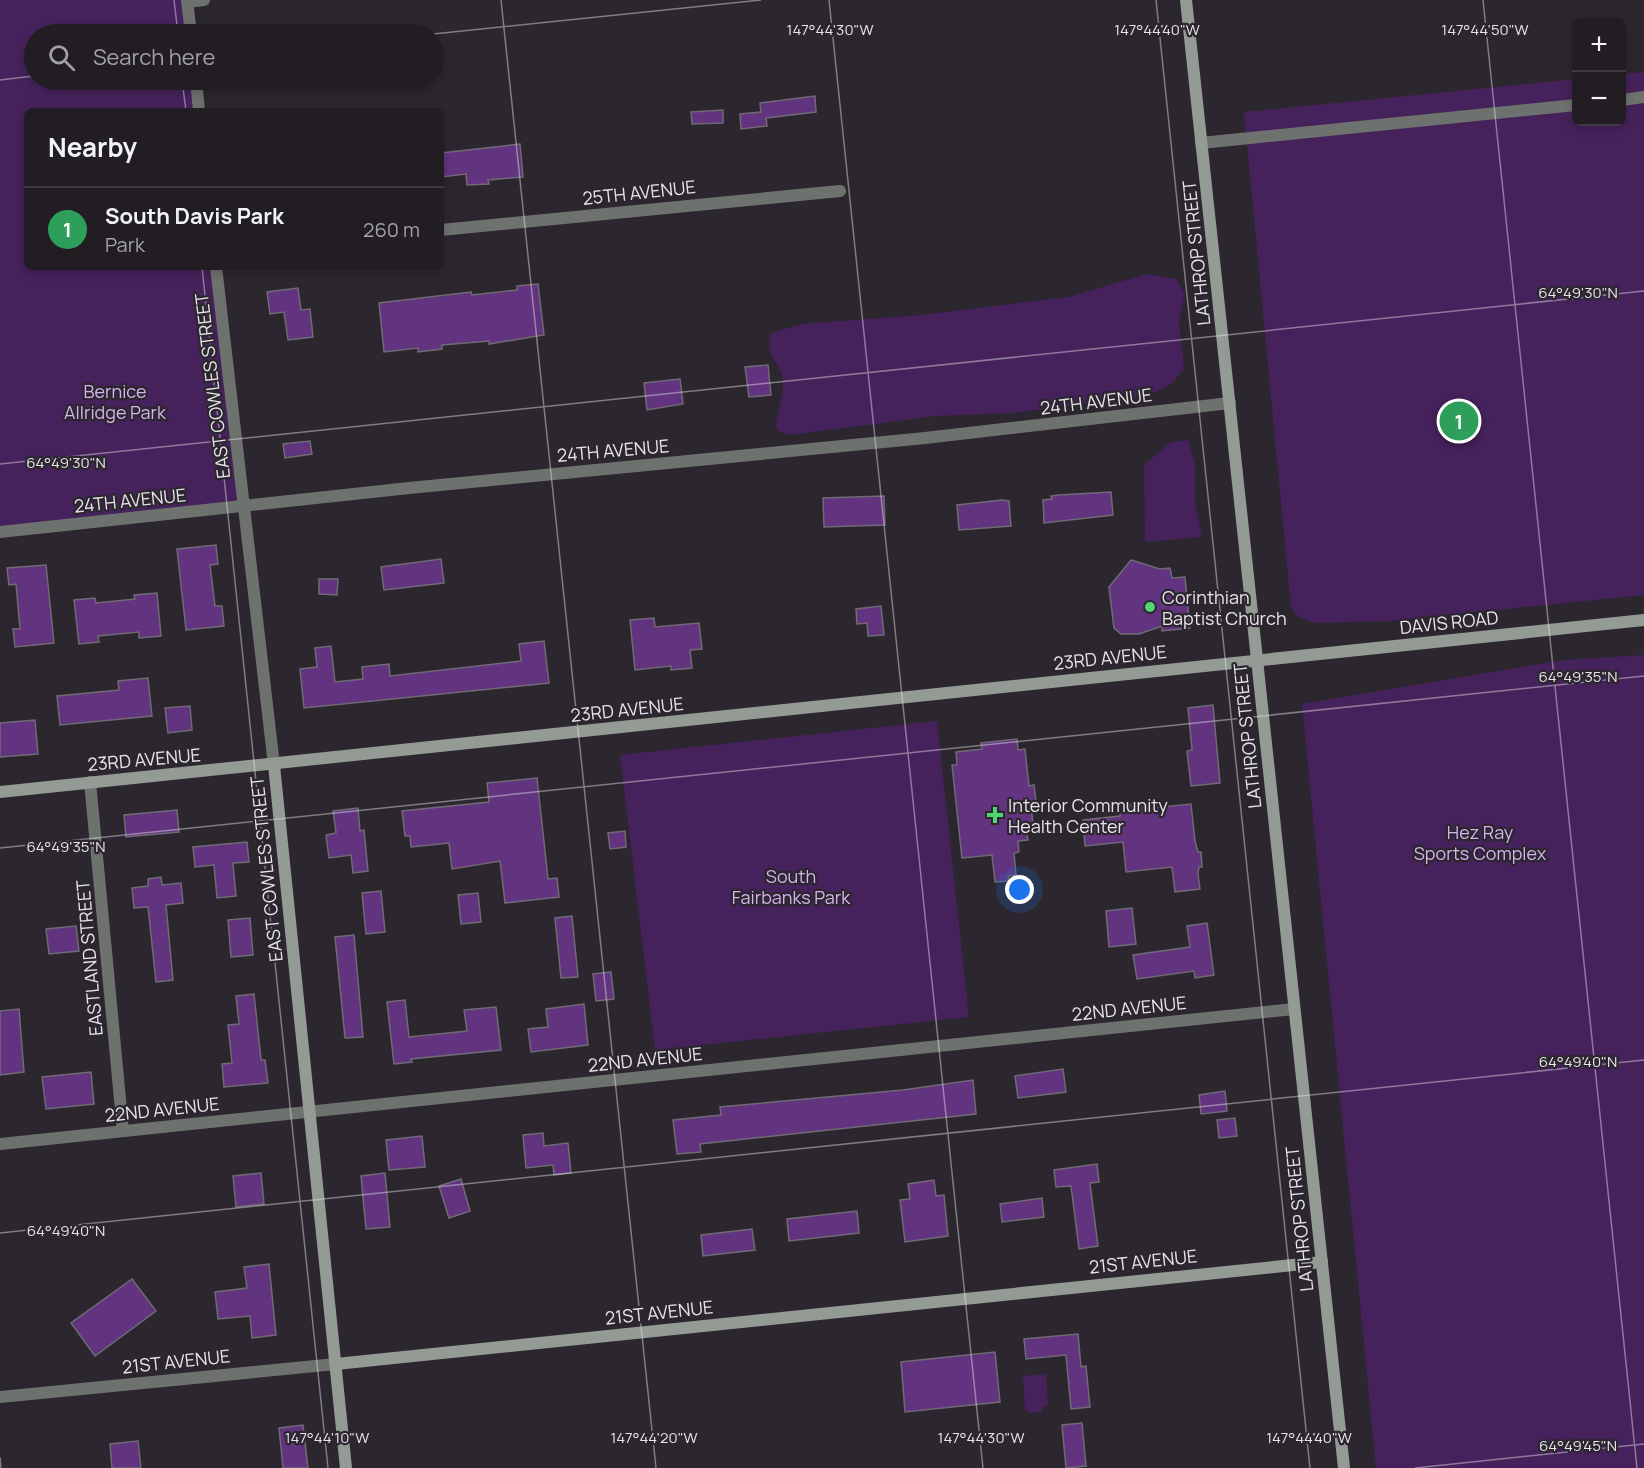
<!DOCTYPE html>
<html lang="en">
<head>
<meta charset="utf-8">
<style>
	:root { --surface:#211d23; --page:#2d2a30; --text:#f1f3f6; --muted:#a2a2a6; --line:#3e3b41; --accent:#8c9099 }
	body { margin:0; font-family:Manrope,sans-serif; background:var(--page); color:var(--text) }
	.controls { position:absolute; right:18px; top:18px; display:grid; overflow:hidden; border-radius:9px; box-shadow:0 3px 9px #0003 }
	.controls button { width:54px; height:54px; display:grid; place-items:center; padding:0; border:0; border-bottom:2px solid var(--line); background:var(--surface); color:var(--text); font:30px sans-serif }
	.you { position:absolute; left:1020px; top:890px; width:21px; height:21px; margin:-15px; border:4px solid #fff; border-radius:50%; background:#1a73e8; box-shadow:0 0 0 9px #1a73e833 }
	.badge { display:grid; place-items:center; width:39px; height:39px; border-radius:50%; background:var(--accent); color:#fff; font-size:20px; font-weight:700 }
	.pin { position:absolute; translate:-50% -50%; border:3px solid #fff; box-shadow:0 2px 6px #0006 }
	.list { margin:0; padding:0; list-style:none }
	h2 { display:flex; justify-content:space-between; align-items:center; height:78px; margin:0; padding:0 24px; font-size:26px }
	h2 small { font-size:20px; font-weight:400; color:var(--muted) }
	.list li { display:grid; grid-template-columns:39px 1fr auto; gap:18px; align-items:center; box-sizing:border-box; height:84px; padding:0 24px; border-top:2px solid var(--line) }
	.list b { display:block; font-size:22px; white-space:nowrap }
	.list p { margin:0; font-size:20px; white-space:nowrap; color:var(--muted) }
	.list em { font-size:20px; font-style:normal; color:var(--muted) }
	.icon { flex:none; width:33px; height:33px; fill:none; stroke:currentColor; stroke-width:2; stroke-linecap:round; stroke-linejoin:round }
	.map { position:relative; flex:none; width:1644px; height:1468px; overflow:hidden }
	.search { position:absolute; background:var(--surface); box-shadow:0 3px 9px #0003; left:24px; top:24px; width:420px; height:66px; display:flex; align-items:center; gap:15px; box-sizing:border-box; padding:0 21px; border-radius:33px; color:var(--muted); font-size:22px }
	.panel { position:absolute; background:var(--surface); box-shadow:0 3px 9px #0003; left:24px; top:108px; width:420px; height:162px; border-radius:9px }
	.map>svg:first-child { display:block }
	.green { fill:#45225b }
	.building { fill:#62347f; stroke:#706a74; stroke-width:1.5 }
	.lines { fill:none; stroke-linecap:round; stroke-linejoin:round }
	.street { stroke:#6e726e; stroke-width:12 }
	.secondary { stroke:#949b95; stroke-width:12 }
	.ticks { fill:none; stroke:#e7e4ea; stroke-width:1.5; stroke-opacity:0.45 }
	.poi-dot { fill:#51d674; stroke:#2c272f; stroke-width:2 }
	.labels { text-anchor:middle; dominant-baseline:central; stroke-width:4.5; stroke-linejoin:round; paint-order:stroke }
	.street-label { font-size:18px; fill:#e7e4ea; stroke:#2c272f }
	.park-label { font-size:18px; fill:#d6b2f0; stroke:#2c272f }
	.poi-label { font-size:18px; fill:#e7e4ea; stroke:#2c272f; text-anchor:start }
	.ticks-label { font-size:15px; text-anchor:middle; fill:#e7e4ea; stroke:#2c272f; stroke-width:4.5; stroke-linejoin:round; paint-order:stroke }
</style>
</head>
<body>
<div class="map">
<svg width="1644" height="1468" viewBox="0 0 1644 1468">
	<rect width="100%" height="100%" fill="#2c272f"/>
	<g class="green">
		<polygon points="0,0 187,0 191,34 34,34 34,80 196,80 199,111 27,111 27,267 216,267 243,506 0,532"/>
		<polygon points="1644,72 1644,595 1388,621 1315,623 1298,617 1291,608 1244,112 1576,79 1576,122 1622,122 1622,74"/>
		<path d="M1147,274l29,5 9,15 -6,26 5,49 -13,15 -23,12 -136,17 -76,3 -146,19 -10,-3 -4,-5c0,-16 9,-30 7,-46 -2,-21 -19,-22 -12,-48l31,-9 119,-9 147,-18z"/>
		<polygon points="1188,440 1195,464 1195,502 1202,537 1145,542 1144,465 1171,442"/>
		<polygon points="1644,655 1644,1468 1376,1468 1302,704 1565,660"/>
		<polygon points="937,721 969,1017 655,1050 620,755"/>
		<polygon points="1046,1374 1048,1406 1043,1406 1041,1412 1030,1413 1025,1409 1023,1376"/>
	</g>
	<g class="building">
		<polygon points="815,96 816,112 766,118 767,126 741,129 740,114 761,112 760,103"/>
		<polygon points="723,110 723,123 692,124 691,112"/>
		<polygon points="520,144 523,177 488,180 489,184 467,185 466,174 441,177 441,153"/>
		<polygon points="538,284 544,335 489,344 489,341 442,345 442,349 418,352 418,348 384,352 379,303 471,292 472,295 517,290 517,286"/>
		<polygon points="298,288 301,310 310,309 313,337 288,340 284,312 270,314 267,292"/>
		<polygon points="768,365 771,395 749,397 745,367"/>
		<polygon points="680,379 683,404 647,410 644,383"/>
		<polygon points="310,441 312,454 285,458 283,444"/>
		<polygon points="1111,492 1113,515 1044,523 1043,500 1052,499 1051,496 1058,495"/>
		<polygon points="884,496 885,525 824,527 823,498"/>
		<polygon points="1002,500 1009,501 1011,526 959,530 957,505"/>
		<polygon points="216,545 218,564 210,565 215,606 222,606 224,626 186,630 177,549"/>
		<polygon points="441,559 444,583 384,590 381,567"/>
		<polygon points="1131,560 1160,569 1170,568 1172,578 1185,577 1190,628 1162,631 1162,626 1139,634 1121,634 1114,628 1109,587"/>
		<polygon points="46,565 54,643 15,647 13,629 20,629 16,584 9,585 7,568"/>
		<polygon points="319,579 338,579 337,595 319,594"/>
		<polygon points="157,593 161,636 139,638 139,632 98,636 99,642 79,644 74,600 95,598 96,603 135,599 134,595"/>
		<polygon points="881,606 884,635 868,636 867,623 857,624 856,609"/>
		<polygon points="654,618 655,627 699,623 702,649 690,650 692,668 671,670 671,666 635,670 630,620"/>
		<polygon points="544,641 549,683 304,708 300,669 317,667 315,648 331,646 335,682 363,679 362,667 389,664 390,676 521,661 519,644"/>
		<polygon points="148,678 152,716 60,725 57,696 119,690 118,681"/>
		<polygon points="1213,705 1220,783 1191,786 1187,751 1192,750 1188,708"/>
		<polygon points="190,706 192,730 168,733 165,708"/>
		<polygon points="35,720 38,754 0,757 0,723"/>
		<polygon points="1017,739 1018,750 1025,749 1029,786 1034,785 1036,802 1031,803 1033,826 1026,827 1028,840 1018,841 1019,852 1014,853 1016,875 1008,876 1009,881 995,882 992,855 962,858 952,765 957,765 956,752 982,749 981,743"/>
		<polygon points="537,778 548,879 557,878 559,897 505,903 500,861 452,869 449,843 411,847 410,836 405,836 402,811 489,802 487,783"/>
		<polygon points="1143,803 1143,809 1191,804 1195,841 1198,852 1201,852 1202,867 1199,867 1198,874 1200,889 1175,892 1172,867 1126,872 1123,842 1085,846 1083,820 1120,816 1119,806"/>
		<polygon points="358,808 360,831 364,830 368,871 353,873 351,855 329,858 326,835 336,833 333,811"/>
		<polygon points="177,810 179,832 126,837 124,815"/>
		<polygon points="625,831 626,847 610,849 608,833"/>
		<polygon points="247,842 249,862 233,863 236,896 217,898 214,865 195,867 193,847"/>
		<polygon points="161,877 162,885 181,883 183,903 166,905 173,980 156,982 148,907 134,908 132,888 148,886 148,879"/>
		<polygon points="381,891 385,932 366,934 362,893"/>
		<polygon points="478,893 481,922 461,924 458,895"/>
		<polygon points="1132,908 1136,944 1109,947 1106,911"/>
		<polygon points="572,916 578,977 561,978 555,918"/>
		<polygon points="250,918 253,955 231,957 228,920"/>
		<polygon points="1207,923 1214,975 1195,978 1194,971 1137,979 1133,955 1190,947 1187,926"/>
		<polygon points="76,926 79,951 49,954 46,929"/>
		<polygon points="354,935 363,1037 345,1038 335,937"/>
		<polygon points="611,972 614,999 596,1001 593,974"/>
		<polygon points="254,994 261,1060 265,1060 268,1083 224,1087 222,1064 232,1063 228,1025 239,1024 236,996"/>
		<polygon points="405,1000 409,1037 467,1031 464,1010 496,1007 501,1050 411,1059 412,1062 394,1064 387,1002"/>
		<polygon points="584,1004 588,1045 531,1052 528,1029 548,1027 546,1009"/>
		<polygon points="19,1009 24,1072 0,1075 0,1011"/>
		<polygon points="1063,1069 1066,1092 1018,1098 1015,1076"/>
		<polygon points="91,1072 94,1104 46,1109 42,1077"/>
		<polygon points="973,1080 976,1114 700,1144 701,1152 677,1154 673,1120 721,1115 720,1107 903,1090"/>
		<polygon points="1225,1091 1227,1111 1201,1114 1199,1095"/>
		<polygon points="1235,1118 1237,1136 1219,1138 1217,1120"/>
		<polygon points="543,1133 544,1146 568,1143 571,1173 554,1175 553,1165 526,1168 523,1135"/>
		<polygon points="422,1136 425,1167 389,1170 386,1140"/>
		<polygon points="1097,1164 1099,1182 1090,1183 1098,1246 1079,1249 1071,1186 1056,1187 1054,1170"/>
		<polygon points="261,1173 264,1204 236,1207 233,1176"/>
		<polygon points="385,1173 390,1227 366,1229 361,1176"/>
		<polygon points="461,1179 470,1211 449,1218 439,1186"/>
		<polygon points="934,1180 936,1196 944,1195 948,1236 905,1242 900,1200 910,1199 908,1184"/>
		<polygon points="1042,1198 1044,1217 1002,1222 1000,1204"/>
		<polygon points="857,1211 859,1233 789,1241 787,1219"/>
		<polygon points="752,1229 755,1250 703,1256 701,1235"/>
		<polygon points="269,1264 276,1335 252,1338 250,1316 218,1319 215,1292 247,1288 244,1267"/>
		<polygon points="132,1279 156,1311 95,1356 71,1323"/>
		<polygon points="1078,1334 1081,1367 1086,1366 1090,1407 1071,1409 1066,1355 1026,1359 1024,1339"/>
		<polygon points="995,1352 1000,1402 905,1412 901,1362"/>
		<polygon points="1082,1423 1086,1466 1066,1468 1062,1425"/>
		<polygon points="303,1425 308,1468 283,1468 279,1428"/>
		<polygon points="138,1441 141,1468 112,1468 110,1444"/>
	</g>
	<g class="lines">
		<g class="street">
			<polyline points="187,0 191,34"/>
			<polyline points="187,2 204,0"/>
			<polyline points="196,80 199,111"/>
			<polyline points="1622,100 1644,97"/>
			<polyline points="1201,143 1576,105"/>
			<polyline points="441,230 840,191"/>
			<polyline points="216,267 274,765"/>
			<polyline points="0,532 409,488 925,438 1230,403"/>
			<polyline points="90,782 123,1131"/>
			<polyline points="0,1144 1294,1009"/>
			<polyline points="0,1397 336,1364"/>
		</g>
		<g class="secondary">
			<polyline points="1186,0 1344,1468"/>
			<polyline points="274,765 346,1468"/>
			<polyline points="0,792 1644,620"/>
			<polyline points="336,1364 1322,1262"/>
		</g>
	</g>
	<path class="ticks" d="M174,0l4,34M501,0l155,1468M829,0l154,1468M1156,0l154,1468M1483,0l154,1468M433,34l328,-34M0,80l34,-4M182,80l4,31M202,267l126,1201M0,464l1644,-173M0,848l1644,-172M0,1233l1644,-173M0,1457l1,11M1415,1468l229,-24"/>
	<g class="poi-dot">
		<circle cx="1150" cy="607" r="6"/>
		<path d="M992 806h6v6h6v6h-6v6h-6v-6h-6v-6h6z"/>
	</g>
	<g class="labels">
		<g class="street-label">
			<text transform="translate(639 192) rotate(-6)">25TH AVENUE</text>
			<text transform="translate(1196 253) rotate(-96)">LATHROP STREET</text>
			<text transform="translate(212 386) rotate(-97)">EAST COWLES STREET</text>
			<text transform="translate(1096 401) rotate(-7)">24TH AVENUE</text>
			<text transform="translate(613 450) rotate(-5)">24TH AVENUE</text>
			<text transform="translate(130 500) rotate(-6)">24TH AVENUE</text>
			<text transform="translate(1449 622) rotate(-6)">DAVIS ROAD</text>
			<text transform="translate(1110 657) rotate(-6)">23RD AVENUE</text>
			<text transform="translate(627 709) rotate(-6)">23RD AVENUE</text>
			<text transform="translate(1247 736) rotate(-96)">LATHROP STREET</text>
			<text transform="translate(144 759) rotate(-5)">23RD AVENUE</text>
			<text transform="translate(266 869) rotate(-96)">EAST COWLES STREET</text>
			<text transform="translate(89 958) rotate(-95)">EASTLAND STREET</text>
			<text transform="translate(1129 1008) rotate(-6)">22ND AVENUE</text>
			<text transform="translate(645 1059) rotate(-6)">22ND AVENUE</text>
			<text transform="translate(162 1109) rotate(-6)">22ND AVENUE</text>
			<text transform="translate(1299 1219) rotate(-96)">LATHROP STREET</text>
			<text transform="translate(1143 1261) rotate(-6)">21ST AVENUE</text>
			<text transform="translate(659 1312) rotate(-6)">21ST AVENUE</text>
			<text transform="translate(176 1361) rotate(-6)">21ST AVENUE</text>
		</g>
		<g class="park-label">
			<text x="115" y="391">Bernice<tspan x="115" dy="21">Allridge Park</tspan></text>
			<text x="1480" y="832">Hez Ray<tspan x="1480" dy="21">Sports Complex</tspan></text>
			<text x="791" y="876">South<tspan x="791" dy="21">Fairbanks Park</tspan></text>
		</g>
		<g class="poi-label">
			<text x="1162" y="597">Corinthian<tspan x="1162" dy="21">Baptist Church</tspan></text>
			<text x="1008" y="805">Interior Community<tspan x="1008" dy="21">Health Center</tspan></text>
		</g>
	</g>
	<g class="ticks-label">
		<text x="830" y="35">147°44'30"W</text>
		<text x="1157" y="35">147°44'40"W</text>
		<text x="1485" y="35">147°44'50"W</text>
		<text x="1578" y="298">64°49'30"N</text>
		<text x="66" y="468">64°49'30"N</text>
		<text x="1578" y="682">64°49'35"N</text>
		<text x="66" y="852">64°49'35"N</text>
		<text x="1578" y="1067">64°49'40"N</text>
		<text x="66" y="1236">64°49'40"N</text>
		<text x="327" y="1443">147°44'10"W</text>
		<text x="654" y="1443">147°44'20"W</text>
		<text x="981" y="1443">147°44'30"W</text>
		<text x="1309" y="1443">147°44'40"W</text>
		<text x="1578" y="1451">64°49'45"N</text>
	</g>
</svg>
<div class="controls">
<button>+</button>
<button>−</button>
</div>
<div class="you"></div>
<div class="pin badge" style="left:1459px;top:421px;background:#2e9e5b">1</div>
<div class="search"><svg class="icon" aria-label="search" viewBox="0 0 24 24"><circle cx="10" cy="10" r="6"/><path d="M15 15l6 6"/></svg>Search here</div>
<section class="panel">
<h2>Nearby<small></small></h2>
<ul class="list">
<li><span class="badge" style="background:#2e9e5b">1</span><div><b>South Davis Park</b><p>Park</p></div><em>260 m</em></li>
</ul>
</section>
</div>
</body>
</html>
